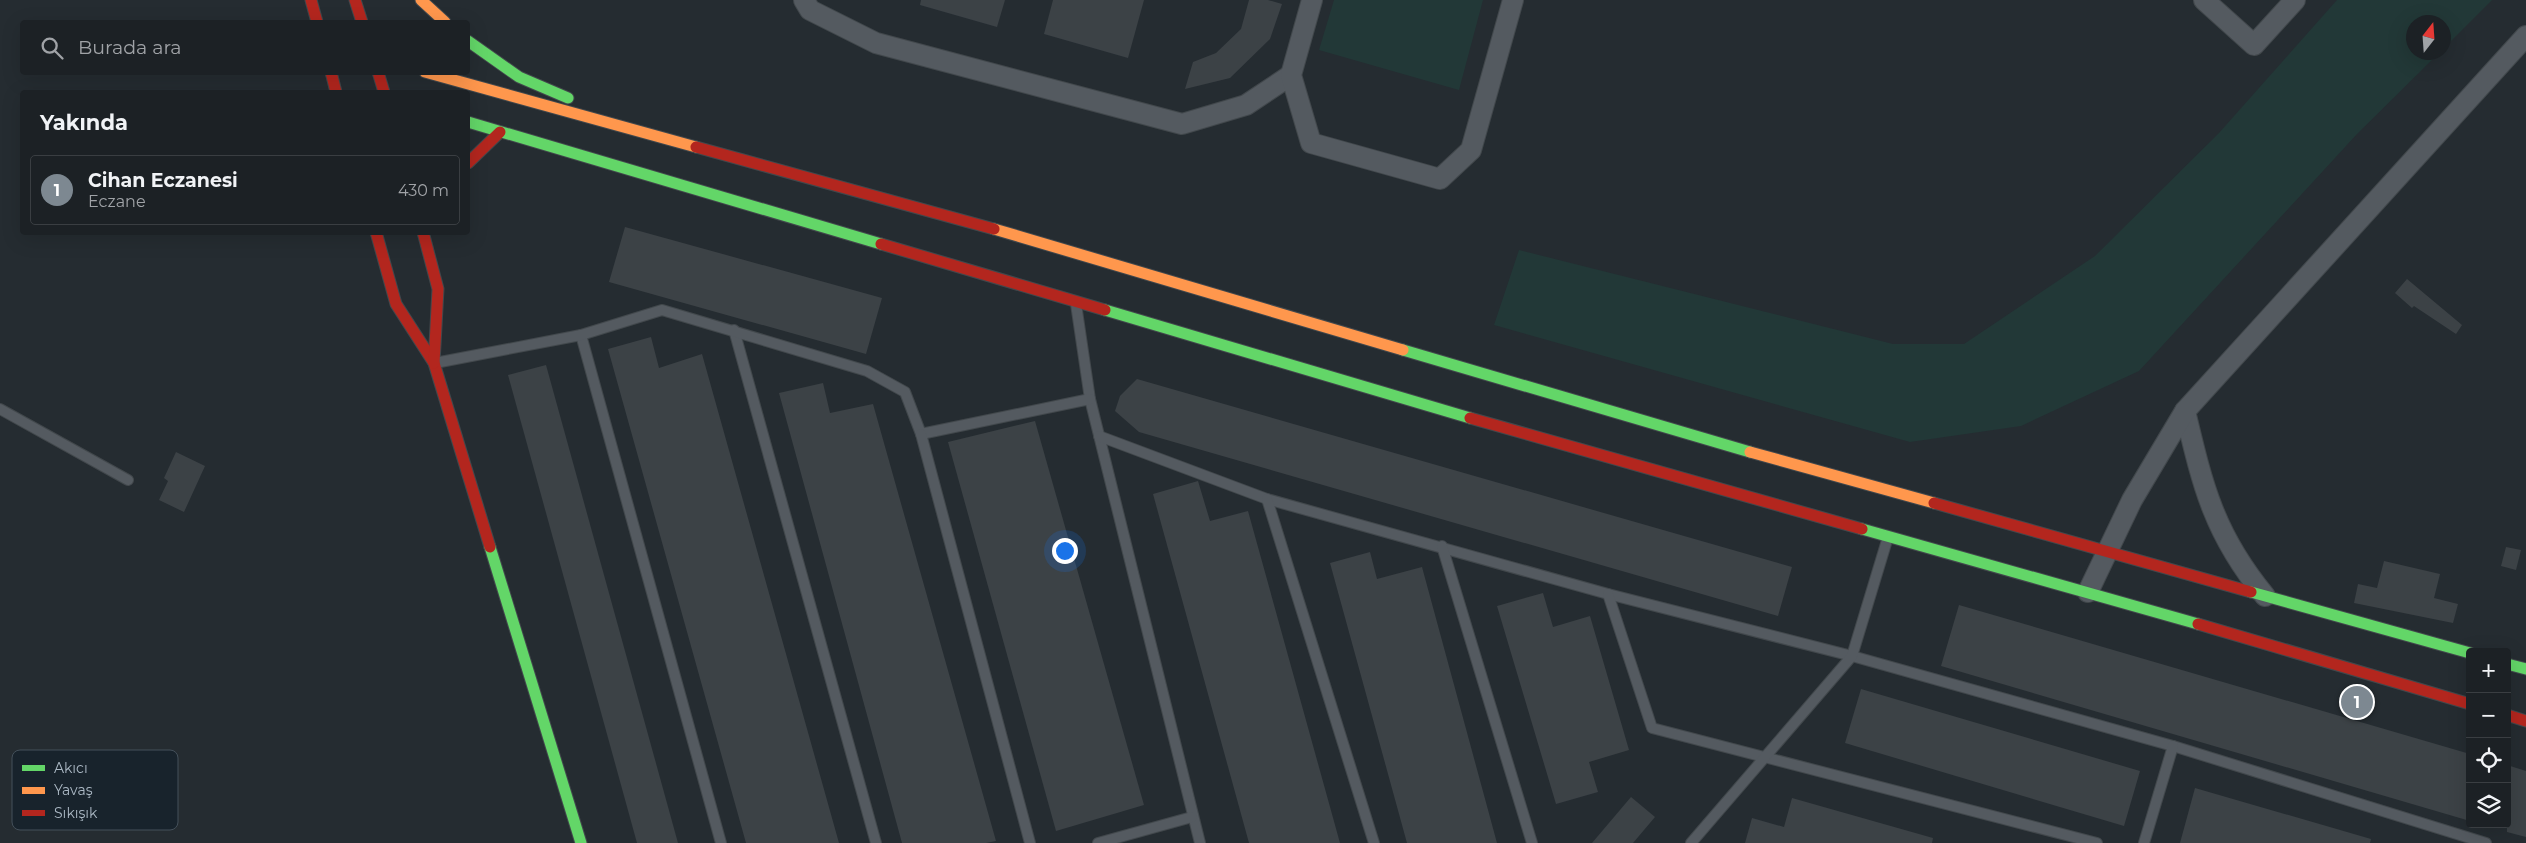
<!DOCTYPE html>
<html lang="tr">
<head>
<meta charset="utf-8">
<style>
	:root { --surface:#1c2125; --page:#292e32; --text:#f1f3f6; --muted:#a0a3a7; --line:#3a3e42; --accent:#7d8891 }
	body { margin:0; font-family:Montserrat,sans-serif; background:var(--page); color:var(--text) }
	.controls { position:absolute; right:15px; bottom:15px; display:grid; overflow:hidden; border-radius:5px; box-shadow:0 5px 20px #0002 }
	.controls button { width:45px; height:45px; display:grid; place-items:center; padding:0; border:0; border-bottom:1px solid var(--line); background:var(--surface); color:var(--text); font:25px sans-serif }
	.compass { position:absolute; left:2406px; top:15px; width:45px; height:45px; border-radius:50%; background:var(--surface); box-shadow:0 5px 20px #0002; rotate:17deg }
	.you { position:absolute; left:1064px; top:550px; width:18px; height:18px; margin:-12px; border:4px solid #fff; border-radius:50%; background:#1a73e8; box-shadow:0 0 0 8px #1a73e833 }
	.badge { display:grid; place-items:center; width:32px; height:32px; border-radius:50%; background:var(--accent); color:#fff; font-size:16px; font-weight:700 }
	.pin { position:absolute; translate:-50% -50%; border:2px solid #fff; box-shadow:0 1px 5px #0006 }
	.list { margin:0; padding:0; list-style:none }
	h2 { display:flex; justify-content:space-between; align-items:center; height:65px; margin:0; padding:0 20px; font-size:21px }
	h2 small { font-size:16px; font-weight:400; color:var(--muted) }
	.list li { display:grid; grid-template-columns:32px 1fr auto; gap:15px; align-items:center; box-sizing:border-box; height:70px; margin:0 10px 10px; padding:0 10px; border:1px solid var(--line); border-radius:5px }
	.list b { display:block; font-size:19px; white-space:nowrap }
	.list p { margin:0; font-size:16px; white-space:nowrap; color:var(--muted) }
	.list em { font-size:16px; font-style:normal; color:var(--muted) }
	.icon { flex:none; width:28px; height:28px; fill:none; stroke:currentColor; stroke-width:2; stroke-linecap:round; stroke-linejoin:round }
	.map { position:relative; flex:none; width:2526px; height:843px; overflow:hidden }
	.search { position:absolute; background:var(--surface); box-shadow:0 5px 20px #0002; left:20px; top:20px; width:450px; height:55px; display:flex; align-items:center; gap:12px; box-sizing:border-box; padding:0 18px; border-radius:5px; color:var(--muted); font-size:19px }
	.panel { position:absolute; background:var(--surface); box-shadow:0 5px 20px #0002; left:20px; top:90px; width:450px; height:145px; border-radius:5px }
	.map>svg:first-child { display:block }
	.green { fill:#223837 }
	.building { fill:#3c4246 }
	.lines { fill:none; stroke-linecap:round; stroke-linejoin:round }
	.lane-casing { stroke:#42484c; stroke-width:12 }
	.street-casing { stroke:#42484c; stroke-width:22 }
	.fast-casing { stroke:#42484c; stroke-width:13 }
	.slow-casing { stroke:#42484c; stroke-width:13 }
	.jam-casing { stroke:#42484c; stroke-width:13 }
	.lane { stroke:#545a60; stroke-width:10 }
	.street { stroke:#545a60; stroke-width:20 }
	.fast { stroke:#63d668; stroke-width:11 }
	.slow { stroke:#ff974d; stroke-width:11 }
	.jam { stroke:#b3261e; stroke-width:11 }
	.key { fill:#18232c; stroke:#44505a; stroke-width:1 }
	.key-label { font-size:14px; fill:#acb9c5 }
</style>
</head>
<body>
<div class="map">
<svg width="2526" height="843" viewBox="0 0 2526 843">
	<rect width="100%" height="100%" fill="#252c31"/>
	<g class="green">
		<polygon points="1334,0 1483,0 1459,90 1319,50"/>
		<polygon points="2337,0 2492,0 2444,48 2444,22 2414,22 2414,52 2439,53 2357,134 2139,371 2021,426 1910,442 1494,325 1519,250 1893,344 1964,344 2095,256 2219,133"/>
	</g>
	<g class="building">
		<polygon points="921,0 1005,0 997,27 920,5"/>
		<polygon points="1053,0 1144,0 1128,58 1044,34"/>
		<polygon points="1249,0 1268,0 1282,4 1270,39 1230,78 1185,89 1193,62 1216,53 1241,29"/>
		<polygon points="625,227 882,298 866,354 609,282"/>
		<polygon points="2407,279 2462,325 2456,334 2414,306 2412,308 2395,293"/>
		<polygon points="651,337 659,368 702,354 839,843 746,843 608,349"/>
		<polygon points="546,365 678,843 637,843 508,375"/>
		<polygon points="1137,379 1792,567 1778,616 1139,432 1115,411 1120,396"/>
		<polygon points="823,383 830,413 873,404 996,841 986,843 902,843 779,393"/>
		<polygon points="1035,421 1144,805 1056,831 948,442"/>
		<polygon points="176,452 205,466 184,512 159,500 168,481 164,478"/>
		<polygon points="1198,481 1210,521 1248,511 1340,843 1249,843 1153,494"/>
		<polygon points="2506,547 2521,550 2516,570 2501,566"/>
		<polygon points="1370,552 1377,579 1422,567 1497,843 1407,843 1330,563"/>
		<polygon points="2384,561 2440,574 2434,598 2458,604 2453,623 2354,603 2358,584 2377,588"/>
		<polygon points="1543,593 1553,627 1590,616 1629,750 1589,762 1598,792 1556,804 1497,606"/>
		<polygon points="1959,605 2470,754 2470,821 1941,666"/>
		<polygon points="1861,689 2140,771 2124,826 1845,743"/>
		<polygon points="2507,765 2526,771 2526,837 2507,832"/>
		<polygon points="2195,788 2371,839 2370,843 2180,843"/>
		<polygon points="1631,797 1655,817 1633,843 1592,843"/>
		<polygon points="1792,798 1933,838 1932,843 1745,843 1752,818 1784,827"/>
	</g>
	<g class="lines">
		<defs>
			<g id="lane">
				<polyline points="1076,304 1090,399 1200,843"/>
				<polyline points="734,330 876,843"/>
				<polyline points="581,335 721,843"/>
				<polyline points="435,363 581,335 662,310 867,371 905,392 921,434 1090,399"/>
				<polyline points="0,409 128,480"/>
				<polyline points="921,434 1030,843"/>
				<polyline points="1099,436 1267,499 1608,594 1852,656 2173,746 2486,843"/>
				<polyline points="1267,499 1374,843"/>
				<polyline points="1442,546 1532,843"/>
				<polyline points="1608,594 1652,728 2097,843"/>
				<polyline points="1098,843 1192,817"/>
				<polyline points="1691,843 1852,656 1888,537"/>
				<polyline points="2144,843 2173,746"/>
			</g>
			<g id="street">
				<polyline points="804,0 810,10 876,43 1182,124 1246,105 1291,75"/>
				<polyline points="1312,0 1291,75 1311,143 1440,179 1471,150 1513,0"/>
				<polyline points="2204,0 2254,45 2295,0"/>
				<path d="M2185,411c18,76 29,123 80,185"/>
				<polyline points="2088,592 2132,500 2185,411 2526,36"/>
			</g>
			<g id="fast">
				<polyline points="468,41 519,77 568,98"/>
				<polyline points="468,122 881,244"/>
				<polyline points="1105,310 1470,418"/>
				<polyline points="1403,350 1750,452"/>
				<polyline points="1862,529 2198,624"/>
				<polyline points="490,547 581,843"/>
				<polyline points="2251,592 2470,653"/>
				<polyline points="2507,664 2526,669"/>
			</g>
			<g id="slow">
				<polyline points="421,0 445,22"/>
				<polyline points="425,72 696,147"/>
				<polyline points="994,229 1403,350"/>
				<polyline points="1750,452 1934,503"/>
			</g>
			<g id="jam">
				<polyline points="311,0 317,22"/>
				<polyline points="355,0 362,22"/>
				<polyline points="331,72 336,92"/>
				<polyline points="378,72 384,92"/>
				<polyline points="696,147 994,229"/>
				<polyline points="468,163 500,132"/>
				<polyline points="376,232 396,304 434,363 490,547"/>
				<polyline points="423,232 438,289 434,363"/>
				<polyline points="881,244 1105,310"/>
				<polyline points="1470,418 1862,529"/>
				<polyline points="1934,503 2251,592"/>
				<polyline points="2198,624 2470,704"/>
				<polyline points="2507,715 2526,721"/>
			</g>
		</defs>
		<use href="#lane" class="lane-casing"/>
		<use href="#street" class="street-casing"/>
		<use href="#fast" class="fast-casing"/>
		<use href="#slow" class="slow-casing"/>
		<use href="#jam" class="jam-casing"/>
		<use href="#lane" class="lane"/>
		<use href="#street" class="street"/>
		<use href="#fast" class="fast"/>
		<use href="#slow" class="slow"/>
		<use href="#jam" class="jam"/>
	</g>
	<rect x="12" y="750" width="166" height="80" rx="8" class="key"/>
	<rect x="22" y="765" width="23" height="6" fill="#63d668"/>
	<rect x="22" y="787" width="23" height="7" fill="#ff974d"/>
	<rect x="22" y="810" width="23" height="6" fill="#b3261e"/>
	<g class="key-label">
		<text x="54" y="773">Akıcı</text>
		<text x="54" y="795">Yavaş</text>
		<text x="54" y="818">Sıkışık</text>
	</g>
</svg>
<div class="controls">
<button>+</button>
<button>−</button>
<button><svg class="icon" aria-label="locate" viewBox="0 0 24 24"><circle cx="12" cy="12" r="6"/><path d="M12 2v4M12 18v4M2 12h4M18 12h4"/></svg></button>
<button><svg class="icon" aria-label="layers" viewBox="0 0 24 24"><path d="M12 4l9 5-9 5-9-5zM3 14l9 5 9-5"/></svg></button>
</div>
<svg class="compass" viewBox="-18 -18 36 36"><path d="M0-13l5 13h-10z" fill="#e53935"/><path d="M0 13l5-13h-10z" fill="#a0a3a7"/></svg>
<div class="you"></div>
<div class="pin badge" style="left:2357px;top:702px">1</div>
<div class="search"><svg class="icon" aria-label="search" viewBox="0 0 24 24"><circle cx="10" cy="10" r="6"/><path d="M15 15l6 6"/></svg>Burada ara</div>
<section class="panel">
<h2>Yakında<small></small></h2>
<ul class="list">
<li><span class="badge">1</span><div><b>Cihan Eczanesi</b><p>Eczane</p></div><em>430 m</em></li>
</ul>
</section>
</div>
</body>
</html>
